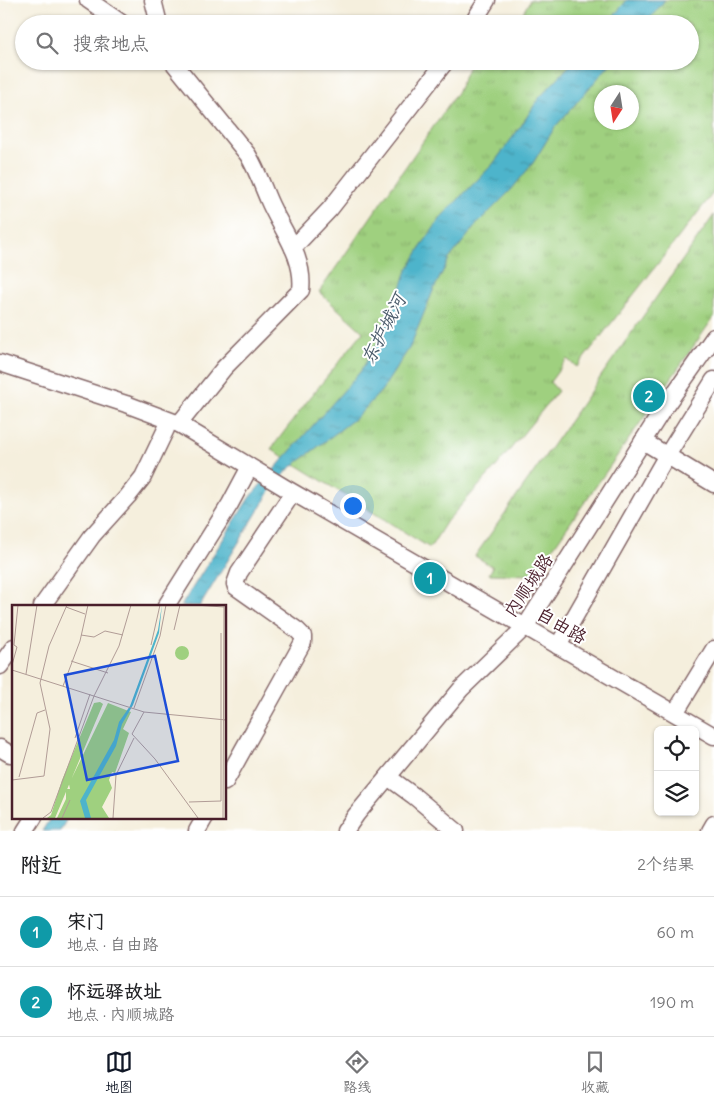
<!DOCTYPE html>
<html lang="zh">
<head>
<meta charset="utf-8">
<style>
	:root { --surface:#fff; --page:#f2f2f2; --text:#202124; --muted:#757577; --line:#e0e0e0; --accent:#111827 }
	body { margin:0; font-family:Delius,"LXGW WenKai TC",sans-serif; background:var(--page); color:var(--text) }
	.controls { position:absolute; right:15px; bottom:15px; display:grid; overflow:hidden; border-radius:8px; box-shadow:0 1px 4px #0004 }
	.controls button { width:45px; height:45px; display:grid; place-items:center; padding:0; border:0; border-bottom:1px solid var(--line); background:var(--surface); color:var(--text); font:25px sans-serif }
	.compass { position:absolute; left:594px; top:85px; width:45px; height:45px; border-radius:50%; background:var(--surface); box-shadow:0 1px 4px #0004; rotate:192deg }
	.you { position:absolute; left:352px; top:505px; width:18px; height:18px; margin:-12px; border:4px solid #fff; border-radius:50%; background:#1a73e8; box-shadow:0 0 0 8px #1a73e833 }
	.badge { display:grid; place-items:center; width:32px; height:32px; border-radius:50%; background:var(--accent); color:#fff; font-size:16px; font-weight:700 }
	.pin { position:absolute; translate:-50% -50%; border:2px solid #fff; box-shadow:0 1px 5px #0006 }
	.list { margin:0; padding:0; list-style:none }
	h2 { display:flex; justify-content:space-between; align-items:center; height:65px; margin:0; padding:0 20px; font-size:21px }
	h2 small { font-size:16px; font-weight:400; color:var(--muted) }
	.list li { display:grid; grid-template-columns:32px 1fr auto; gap:15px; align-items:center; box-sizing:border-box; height:70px; padding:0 20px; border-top:1px solid var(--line) }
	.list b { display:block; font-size:19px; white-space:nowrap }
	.list p { margin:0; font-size:16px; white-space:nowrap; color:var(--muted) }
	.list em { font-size:16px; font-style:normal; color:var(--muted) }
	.icon { flex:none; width:28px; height:28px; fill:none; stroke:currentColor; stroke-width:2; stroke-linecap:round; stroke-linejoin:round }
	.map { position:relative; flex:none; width:714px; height:831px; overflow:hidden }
	.search { position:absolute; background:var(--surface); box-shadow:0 1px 4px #0004; left:15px; right:15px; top:15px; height:55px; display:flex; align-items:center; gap:12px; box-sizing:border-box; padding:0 18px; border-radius:28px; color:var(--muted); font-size:19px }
	.sheet { height:205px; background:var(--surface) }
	nav { display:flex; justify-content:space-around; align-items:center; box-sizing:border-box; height:70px; border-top:1px solid var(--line); background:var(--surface); font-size:14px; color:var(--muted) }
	nav a { display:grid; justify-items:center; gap:2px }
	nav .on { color:var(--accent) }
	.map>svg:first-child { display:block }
	.park { fill:url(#park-tufts); stroke:#747855; fill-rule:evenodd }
	.water { fill:url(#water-ripples); stroke:#4c6a7b }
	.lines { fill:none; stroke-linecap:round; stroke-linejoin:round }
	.minor-casing { stroke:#866869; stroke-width:19 }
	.minor { stroke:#fff; stroke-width:16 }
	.labels { text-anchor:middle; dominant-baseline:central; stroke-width:4; stroke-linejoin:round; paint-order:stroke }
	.street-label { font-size:18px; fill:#4a1f2b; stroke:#fff }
	.water-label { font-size:19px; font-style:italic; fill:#4b5b6b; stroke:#fff }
	.inset-road { fill:none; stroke:#b19c96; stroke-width:1 }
	.view { fill:#1d4ed8; fill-opacity:0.15; stroke:#1d4ed8; stroke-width:2.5 }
	.inset-edge { fill:none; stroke:#4a1f2b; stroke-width:2.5 }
</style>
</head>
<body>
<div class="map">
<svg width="714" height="831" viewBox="0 0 714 831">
	<defs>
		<pattern id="park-tufts" width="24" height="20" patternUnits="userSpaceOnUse" patternTransform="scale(1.25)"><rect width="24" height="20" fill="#9fd07f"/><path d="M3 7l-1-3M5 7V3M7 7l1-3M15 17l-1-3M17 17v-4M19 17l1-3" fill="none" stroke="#8ab26e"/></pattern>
		<pattern id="water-ripples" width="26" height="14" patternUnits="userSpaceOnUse" patternTransform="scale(1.25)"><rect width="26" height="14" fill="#4db4cb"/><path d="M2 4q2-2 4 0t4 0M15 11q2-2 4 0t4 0" fill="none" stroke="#4292a5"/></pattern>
	</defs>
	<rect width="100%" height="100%" fill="#fff"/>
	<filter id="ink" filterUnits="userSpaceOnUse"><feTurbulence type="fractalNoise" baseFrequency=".02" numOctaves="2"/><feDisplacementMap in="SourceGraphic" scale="10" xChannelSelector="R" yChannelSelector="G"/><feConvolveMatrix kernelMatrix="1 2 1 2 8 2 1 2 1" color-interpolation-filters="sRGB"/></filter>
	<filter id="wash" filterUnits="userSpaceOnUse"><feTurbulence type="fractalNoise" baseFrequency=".0096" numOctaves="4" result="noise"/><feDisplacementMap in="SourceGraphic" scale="20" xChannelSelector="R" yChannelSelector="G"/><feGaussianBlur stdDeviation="1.12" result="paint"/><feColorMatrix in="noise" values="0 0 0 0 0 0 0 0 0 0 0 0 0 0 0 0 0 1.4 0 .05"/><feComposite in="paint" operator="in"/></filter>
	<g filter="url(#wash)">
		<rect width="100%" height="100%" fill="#f5efdd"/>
		<g class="park">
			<path d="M530,0h184v192l-137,175 -10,-8 -17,23 8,9 -63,77 -48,53 -17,27 -159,-99 38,-50 54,-67 -44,-40 139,-201 13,-30h219v-37h-173zM602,92h30v30h-30z"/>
			<polygon points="492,15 514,24 488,24"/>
			<polygon points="714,215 714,317 534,575 489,574 493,567 475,556"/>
		</g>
		<g class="water">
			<polygon points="627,0 665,0 645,24 607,24"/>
			<polygon points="574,61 613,61 555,127 533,163 511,190 477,224 449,259 433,291 410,347 382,390 358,416 289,469 269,493 200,606 181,606 249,498 360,372 379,341 396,303 406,273 424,242 443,215 493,164 521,126 539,98"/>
			<polygon points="51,817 68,817 60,831 42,831"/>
		</g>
	</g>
	<g filter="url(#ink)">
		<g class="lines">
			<defs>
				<g id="minor">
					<polyline points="88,0 123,24"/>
					<polyline points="153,0 159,24"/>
					<polyline points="472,24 487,0"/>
					<path d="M172,61l76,94c9,15 14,30 21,46 12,28 36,56 32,89l-77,78 -45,56"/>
					<polyline points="293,248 330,209 446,61"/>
					<polyline points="0,363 126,404 179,424 287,489 714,736"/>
					<polyline points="643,441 714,484"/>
					<polyline points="42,606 92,536 128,496 143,477 166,429"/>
					<polyline points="166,606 230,504 246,474"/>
					<polyline points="558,646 663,462 714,380"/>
					<polyline points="0,666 14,647"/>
					<polyline points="675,713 714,649"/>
					<polyline points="0,748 10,754"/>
					<polyline points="388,777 414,796 456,831"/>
					<polyline points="225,782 303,642 303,636 297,630 236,587 235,584 239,573 288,500"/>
					<polyline points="25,831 34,817"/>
					<polyline points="197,831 205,817"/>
					<polyline points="345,831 356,815 461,689 525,627 662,411 714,337"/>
					<polyline points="710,831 714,824"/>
				</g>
			</defs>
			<use href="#minor" class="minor-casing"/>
			<use href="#minor" class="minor"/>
		</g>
	</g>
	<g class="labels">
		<g class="street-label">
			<text transform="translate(528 585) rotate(-56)">内顺城路</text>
			<text transform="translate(562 625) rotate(30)">自由路</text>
		</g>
		<g class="water-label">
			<text transform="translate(383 329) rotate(-63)">东护城河</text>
		</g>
	</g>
	<g transform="translate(12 605)">
		<rect width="214" height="214" fill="#f5efdd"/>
		<path d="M163 48a7 7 0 1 1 14 0a7 7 0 1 1-14 0Z" fill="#9fd07f"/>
		<path d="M88,97l3,2 -48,114h-8l4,-3 11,-35 32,-77zM96,98l23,9 -8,17 6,4 -14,40 -3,-1 -3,8 3,8 -10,19 7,11h-52l9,-19v-10h4l-1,-5z" fill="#9fd07f"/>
		<path d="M150,0l-3,28 -26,72 -11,19 -6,22 -30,54 5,18h-6l-5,-17 34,-61 5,-18 11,-16 28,-76z" fill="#4db4cb"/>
		<path class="inset-road" d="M183,0l29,2M54,2l19,7M162,25l6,-25M69,30l13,2 11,-6 18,4M139,40l9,-40M59,56l37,12M0,60l5,-18 -3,-2 4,-40M0,65l132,42 82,8M14,69l11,-69M51,81l17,-45 8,-36M122,103l26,-72 6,-31M132,107l-12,22 23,25 43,59M63,133l15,-44M7,172l18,-64 8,-3M0,175l32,-4 6,-47 -10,-46 9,-37 18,-41M209,196v-168M177,197l32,-1M31,213l8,-6 43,-116 25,-50 12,-41M50,213l8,-18M101,213l3,-43 18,-37M211,213l1,-213"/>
		<path class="view" d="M143,51l23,105 -91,19 -22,-105z"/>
		<rect width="214" height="214" class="inset-edge"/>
	</g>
</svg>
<div class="controls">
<button><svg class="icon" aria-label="locate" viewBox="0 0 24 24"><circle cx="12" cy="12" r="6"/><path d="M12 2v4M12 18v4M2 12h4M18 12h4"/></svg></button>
<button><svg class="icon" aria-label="layers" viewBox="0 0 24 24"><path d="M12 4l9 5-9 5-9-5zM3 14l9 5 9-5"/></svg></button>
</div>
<svg class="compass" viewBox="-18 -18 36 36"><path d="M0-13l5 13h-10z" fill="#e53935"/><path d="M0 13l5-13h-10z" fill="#757577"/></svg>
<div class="you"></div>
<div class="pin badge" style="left:430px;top:578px;background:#0f9aa8">1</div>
<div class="pin badge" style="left:649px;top:396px;background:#0f9aa8">2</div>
<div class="search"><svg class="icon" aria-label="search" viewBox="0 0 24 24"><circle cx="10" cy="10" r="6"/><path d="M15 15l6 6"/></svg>搜索地点</div>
</div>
<section class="sheet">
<h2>附近<small>2个结果</small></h2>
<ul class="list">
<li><span class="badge" style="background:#0f9aa8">1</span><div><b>宋门</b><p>地点 · 自由路</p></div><em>60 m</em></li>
<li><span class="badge" style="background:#0f9aa8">2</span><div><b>怀远驿故址</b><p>地点 · 内顺城路</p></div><em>190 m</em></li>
</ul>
</section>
<nav>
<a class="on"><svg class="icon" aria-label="map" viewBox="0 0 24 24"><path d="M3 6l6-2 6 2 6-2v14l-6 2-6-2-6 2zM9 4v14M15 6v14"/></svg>地图</a>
<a><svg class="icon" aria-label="directions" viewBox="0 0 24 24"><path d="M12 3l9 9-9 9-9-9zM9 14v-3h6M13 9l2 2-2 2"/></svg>路线</a>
<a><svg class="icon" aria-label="saved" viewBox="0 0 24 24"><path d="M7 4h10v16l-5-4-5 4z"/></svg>收藏</a>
</nav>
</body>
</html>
